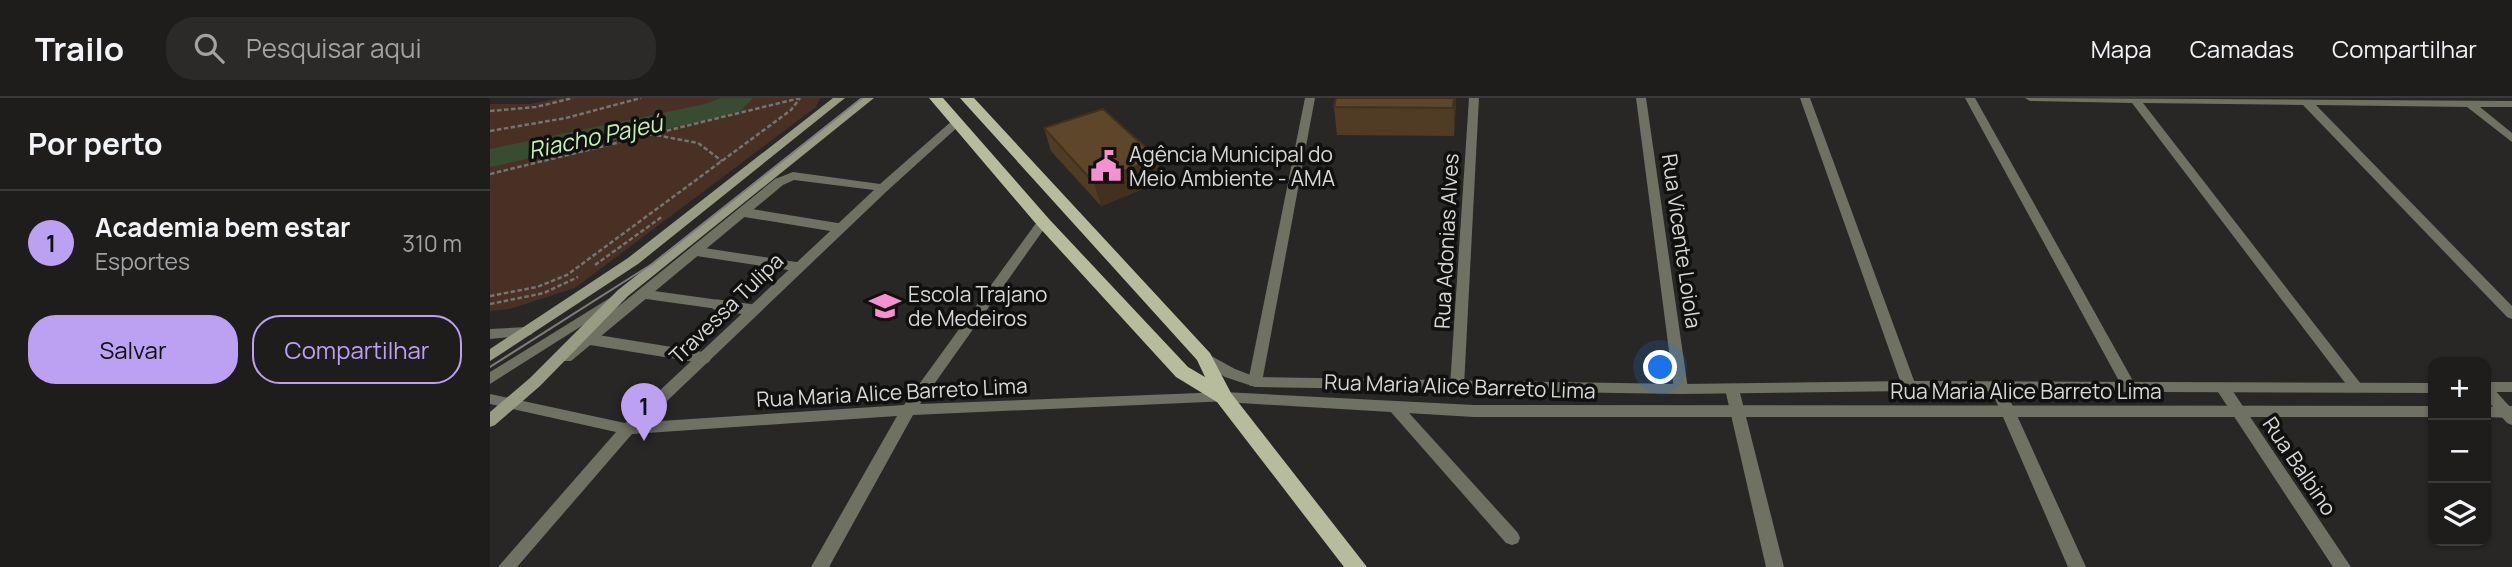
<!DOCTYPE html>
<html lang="pt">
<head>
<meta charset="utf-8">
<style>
	:root { --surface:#1e1d1c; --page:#2b2a29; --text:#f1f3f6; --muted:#a1a2a3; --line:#3c3b3b; --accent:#bca0f2 }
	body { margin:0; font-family:Manrope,sans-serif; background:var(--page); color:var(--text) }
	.controls { position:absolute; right:21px; bottom:21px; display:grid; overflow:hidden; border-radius:14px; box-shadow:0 2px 5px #0004 }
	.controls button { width:63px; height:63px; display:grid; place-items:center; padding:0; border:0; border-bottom:2px solid var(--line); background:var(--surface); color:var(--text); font:35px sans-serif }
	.you { position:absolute; left:1171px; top:270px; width:24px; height:24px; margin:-18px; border:5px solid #fff; border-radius:50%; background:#1a73e8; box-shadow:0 0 0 10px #1a73e833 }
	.badge { display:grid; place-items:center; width:46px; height:46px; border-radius:50%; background:var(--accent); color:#111; font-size:23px; font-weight:700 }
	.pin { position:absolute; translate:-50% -58px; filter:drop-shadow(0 2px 4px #0008) }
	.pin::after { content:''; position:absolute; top:37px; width:24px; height:21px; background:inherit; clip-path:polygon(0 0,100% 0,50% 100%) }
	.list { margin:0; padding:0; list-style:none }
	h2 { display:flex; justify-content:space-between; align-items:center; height:91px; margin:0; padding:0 28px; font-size:30px }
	h2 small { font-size:23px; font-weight:400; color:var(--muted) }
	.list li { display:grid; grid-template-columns:46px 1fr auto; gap:21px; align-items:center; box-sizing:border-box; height:105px; padding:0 28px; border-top:2px solid var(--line) }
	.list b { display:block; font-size:26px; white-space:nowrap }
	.list p { margin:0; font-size:23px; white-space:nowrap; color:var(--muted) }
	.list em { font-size:23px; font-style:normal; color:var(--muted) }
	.actions { display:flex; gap:14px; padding:21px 28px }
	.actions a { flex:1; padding:16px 0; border:2px solid var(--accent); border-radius:28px; text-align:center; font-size:24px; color:var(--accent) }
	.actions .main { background:var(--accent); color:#111 }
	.icon { flex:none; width:38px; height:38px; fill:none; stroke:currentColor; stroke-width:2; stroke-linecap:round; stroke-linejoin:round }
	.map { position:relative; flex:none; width:2022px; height:469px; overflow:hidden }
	header { display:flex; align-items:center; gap:42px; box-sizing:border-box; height:98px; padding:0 35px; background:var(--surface); border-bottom:2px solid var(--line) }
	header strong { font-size:33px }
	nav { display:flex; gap:38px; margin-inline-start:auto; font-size:24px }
	.search { width:490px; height:63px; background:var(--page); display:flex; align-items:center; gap:18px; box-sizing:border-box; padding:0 24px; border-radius:28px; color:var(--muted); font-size:26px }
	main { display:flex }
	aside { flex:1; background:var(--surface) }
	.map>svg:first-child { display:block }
	.green { fill:#483124 }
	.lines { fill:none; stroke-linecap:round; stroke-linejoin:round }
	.river { fill:#374c30; fill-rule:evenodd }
	.path { stroke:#757473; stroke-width:2.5; stroke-dasharray:4.5 2.5; stroke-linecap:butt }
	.service-far1 { stroke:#6f7162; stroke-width:9 }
	.service { stroke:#6f7162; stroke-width:11 }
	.minor { fill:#6f7162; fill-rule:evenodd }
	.tertiary { fill:#6f7162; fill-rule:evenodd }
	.secondary { fill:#979c82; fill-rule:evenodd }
	.primary { fill:#b6bc9c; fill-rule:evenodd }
	.tram { stroke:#7e7d7c; stroke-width:2 }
	.wall { fill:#503c24 }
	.shaded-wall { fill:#41311d }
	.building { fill:#5d462a; stroke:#41311d; stroke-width:2 }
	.labels { text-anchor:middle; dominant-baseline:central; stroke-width:7; stroke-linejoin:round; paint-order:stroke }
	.poi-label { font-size:21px; fill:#d9d8d7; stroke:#10100f; text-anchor:start }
	.street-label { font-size:21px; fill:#d9d8d7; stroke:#10100f }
	.water-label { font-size:23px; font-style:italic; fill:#c7efb9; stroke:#10100f }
</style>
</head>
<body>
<header>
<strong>Trailo</strong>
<div class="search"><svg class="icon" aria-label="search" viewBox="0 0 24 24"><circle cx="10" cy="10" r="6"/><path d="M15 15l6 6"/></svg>Pesquisar aqui</div>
<nav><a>Mapa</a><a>Camadas</a><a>Compartilhar</a></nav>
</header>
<main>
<aside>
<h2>Por perto<small></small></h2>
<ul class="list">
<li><span class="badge">1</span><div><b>Academia bem estar</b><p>Esportes</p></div><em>310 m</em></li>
</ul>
<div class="actions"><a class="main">Salvar</a><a>Compartilhar</a></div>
</aside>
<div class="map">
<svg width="2022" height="469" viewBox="0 0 2022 469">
	<rect width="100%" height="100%" fill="#282725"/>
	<polygon class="green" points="69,0 330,0 326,9 85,190 20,211 0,213 0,6 40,6"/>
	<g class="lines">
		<polygon class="river" points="263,0 250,13 232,19 0,69 0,51 215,6 231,0"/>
		<g class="path">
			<polyline points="0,13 46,9 83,0"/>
			<polyline points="0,33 76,20 151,0"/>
			<polyline points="160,36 208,45 232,63"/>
			<polyline points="0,76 310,0"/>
			<polyline points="105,167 173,118"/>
			<polyline points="0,198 47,189 77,177 301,12 310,0"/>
			<polyline points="0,206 54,195 88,179"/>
		</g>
		<g class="service-far1">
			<polyline points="252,114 350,130"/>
			<polyline points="204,153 309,169"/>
			<polyline points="153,196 239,208"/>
		</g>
		<g class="service">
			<polyline points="227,207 263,212"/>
			<polyline points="98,241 215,260"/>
		</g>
		<g class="minor">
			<polygon points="815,0 825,0 772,284 770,288 760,288 758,284"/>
			<polygon points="979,0 989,0 974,288 972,292 962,292 960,288"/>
			<polygon points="1146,0 1156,0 1198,291 1196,295 1186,295 1184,291"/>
			<polygon points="1310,0 1320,0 1426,288 1424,292 1414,292 1412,288"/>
			<polygon points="1475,0 1485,0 1647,290 1645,294 1635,294"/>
			<polygon points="1535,0 2022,3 2022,9 1990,9 2022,35 2022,44 1977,9 1826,7 2022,208 2022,221 2017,219 1813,7 1653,5 1874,290 1872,294 1862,294 1642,5 1540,3"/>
			<polygon points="467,21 473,24 471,26 397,93 155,324 414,307 549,121 553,120 559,124 430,306 734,294 739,295 741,299 739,303 423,317 339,469 321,469 407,318 142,336 27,469 8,469 126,334 0,306 0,296 135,325 384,92 304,82 293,87 81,263 71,263 69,259 71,255 285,81 303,74 390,86 463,22"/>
			<polygon points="123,198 128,199 130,202 128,205 0,286 0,274"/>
			<polygon points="36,229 43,234 41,237 0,241 0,231"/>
			<polygon points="1507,284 1512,285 1514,289 1596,469 1578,469 1500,289 1502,285"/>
			<polygon points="1733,285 1738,286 1861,469 1843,469 1728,294 1726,290 1728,286"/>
			<polygon points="1242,286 1247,287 1249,291 1294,469 1276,469 1235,291 1237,287"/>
			<polygon points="1996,287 2001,288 2022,311 2022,327 2017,325 1996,301"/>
			<polygon points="905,304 910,305 1028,435 1030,440 1028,445 1022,447 1016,445 900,313 897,309 900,305"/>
		</g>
		<g class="tertiary">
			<polygon points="714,254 745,271 766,279 1191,286 1419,283 1943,285 1943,295 1419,293 1191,296 765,289 735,279 709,263 707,259"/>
			<rect x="1996" y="284" width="26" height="10"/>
			<polygon points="734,294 984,307 1943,308 1943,319 984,319 734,304 729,303 727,299 729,295"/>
			<polygon points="2022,308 2022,320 1996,319 1996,309"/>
		</g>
		<g class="secondary">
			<polygon points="343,0 355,0 148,166 0,263 0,251 138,160"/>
			<polygon points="372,0 384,0 138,198 50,288 5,327 0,329 0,314 40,280 128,192"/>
		</g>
		<polygon class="primary" points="439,0 453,0 559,121 698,269 715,279 707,262 470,0 484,0 720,255 741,295 877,469 854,469 727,304 686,279 547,127"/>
		<polyline class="tram" points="0,269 162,166 372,0"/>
	</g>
	<g class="wall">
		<polygon points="846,0 966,0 964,38 847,37 844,9"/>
		<polygon points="554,30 673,83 611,108 561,53"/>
	</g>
	<g class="shaded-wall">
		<polygon points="964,0 966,0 966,7 964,38"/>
		<polygon points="667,60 673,83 611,108 604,85"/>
	</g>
	<g class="building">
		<polygon points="846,0 964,0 963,10 844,9"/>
		<polygon points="613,11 667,60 604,85 554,30"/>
	</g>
	<defs>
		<symbol id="civic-bare" viewBox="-9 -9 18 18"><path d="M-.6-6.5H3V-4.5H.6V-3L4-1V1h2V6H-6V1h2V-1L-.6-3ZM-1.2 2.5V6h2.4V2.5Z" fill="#f690d0" stroke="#10100f" stroke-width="2.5" paint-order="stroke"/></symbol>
		<symbol id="school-bare" viewBox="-9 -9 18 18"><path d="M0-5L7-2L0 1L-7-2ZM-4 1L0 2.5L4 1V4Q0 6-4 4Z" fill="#f690d0" stroke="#10100f" stroke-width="2.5" paint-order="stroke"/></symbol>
	</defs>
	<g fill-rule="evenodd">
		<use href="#civic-bare" x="594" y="46" width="44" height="44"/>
		<use href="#school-bare" x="373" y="186" width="44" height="44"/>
	</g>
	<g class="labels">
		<g class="poi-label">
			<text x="639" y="56">Agência Municipal do<tspan x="639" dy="24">Meio Ambiente - AMA</tspan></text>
			<text x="418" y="196">Escola Trajano<tspan x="418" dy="24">de Medeiros</tspan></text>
		</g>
		<g class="street-label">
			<text transform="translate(956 143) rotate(-87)">Rua Adonias Alves</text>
			<text transform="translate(1192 143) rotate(82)">Rua Vicente Loiola</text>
			<text transform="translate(236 210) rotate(-44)">Travessa Tulipa</text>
			<text transform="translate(970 288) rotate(2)">Rua Maria Alice Barreto Lima</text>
			<text x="1536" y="293">Rua Maria Alice Barreto Lima</text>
			<text transform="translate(402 294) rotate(-3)">Rua Maria Alice Barreto Lima</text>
			<text transform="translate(1810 368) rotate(56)">Rua Balbino</text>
		</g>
		<g class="water-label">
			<text transform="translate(105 38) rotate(-12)">Riacho Pajeú</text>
		</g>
	</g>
</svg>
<div class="controls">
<button>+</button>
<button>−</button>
<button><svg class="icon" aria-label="layers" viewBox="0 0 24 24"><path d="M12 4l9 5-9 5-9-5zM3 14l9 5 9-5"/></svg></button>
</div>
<div class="you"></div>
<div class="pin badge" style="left:154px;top:343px">1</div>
</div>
</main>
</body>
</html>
